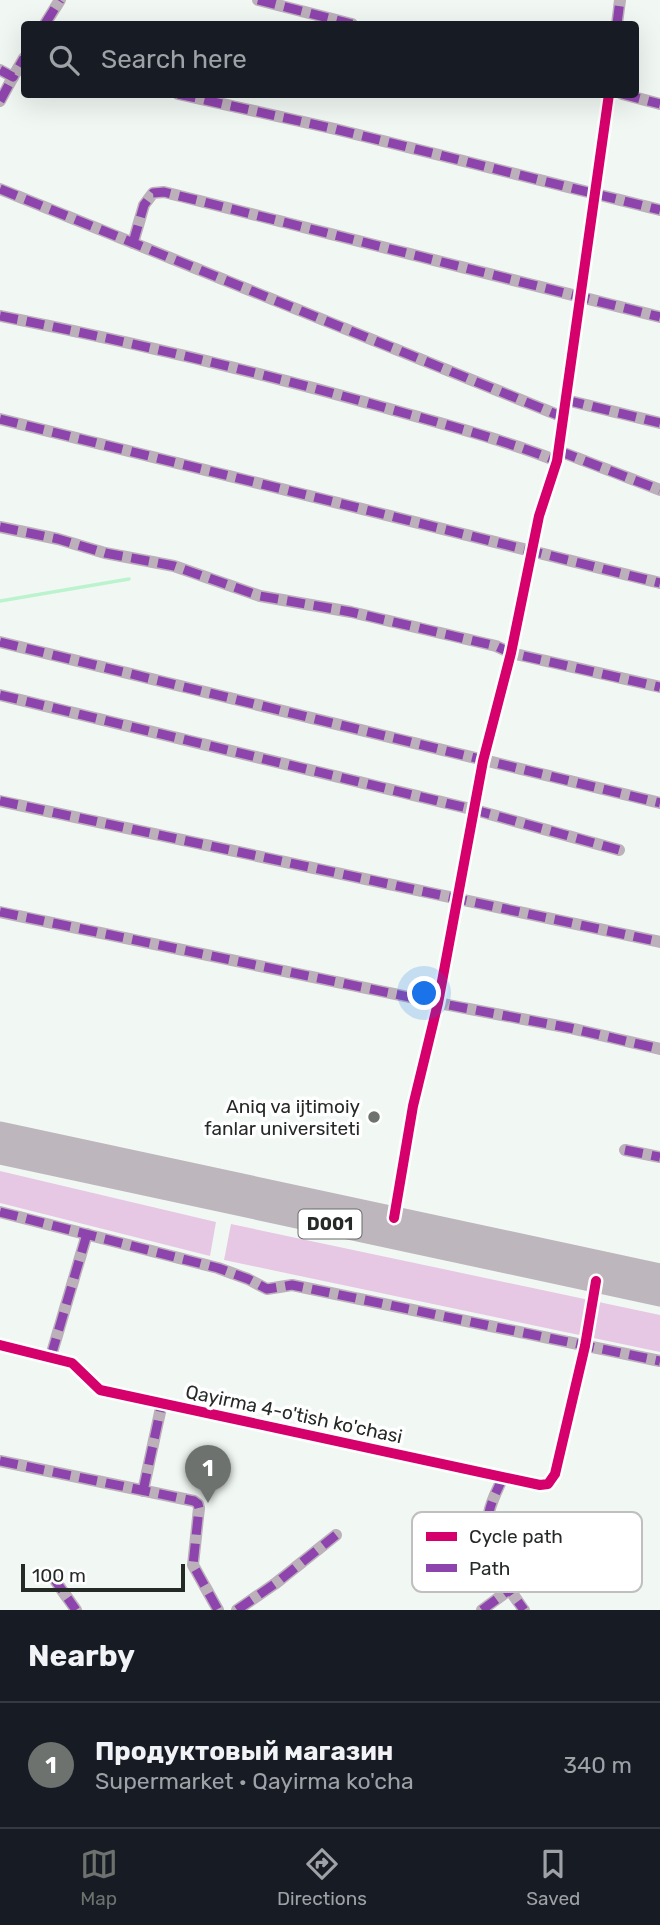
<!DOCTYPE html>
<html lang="en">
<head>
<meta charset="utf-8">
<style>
	:root { --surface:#171b24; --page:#20242c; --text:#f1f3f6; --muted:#9ea1a6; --line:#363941; --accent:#6d726e }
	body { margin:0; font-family:Rubik,sans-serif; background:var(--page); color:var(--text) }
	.scale { position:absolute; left:21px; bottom:18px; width:164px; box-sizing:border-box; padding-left:7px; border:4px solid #262a27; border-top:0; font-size:19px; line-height:24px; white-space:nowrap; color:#262a27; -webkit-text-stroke:5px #fff; paint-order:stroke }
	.you { position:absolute; left:425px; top:994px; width:24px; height:24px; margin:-18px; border:5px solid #fff; border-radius:50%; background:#1a73e8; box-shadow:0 0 0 10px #1a73e833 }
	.badge { display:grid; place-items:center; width:46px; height:46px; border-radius:50%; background:var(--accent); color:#fff; font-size:23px; font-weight:700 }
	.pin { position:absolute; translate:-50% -58px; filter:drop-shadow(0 2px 4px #0008) }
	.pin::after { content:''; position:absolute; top:37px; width:24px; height:21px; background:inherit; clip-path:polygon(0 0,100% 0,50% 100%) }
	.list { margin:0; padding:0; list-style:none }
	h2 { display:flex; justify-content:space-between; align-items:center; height:91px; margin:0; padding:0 28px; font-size:30px }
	h2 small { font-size:23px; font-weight:400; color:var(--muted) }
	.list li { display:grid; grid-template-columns:46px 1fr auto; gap:21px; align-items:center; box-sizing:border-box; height:126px; padding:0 28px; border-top:2px solid var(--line) }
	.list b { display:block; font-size:26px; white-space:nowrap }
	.list p { margin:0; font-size:23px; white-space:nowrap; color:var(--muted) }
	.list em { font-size:23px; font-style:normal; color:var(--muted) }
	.icon { flex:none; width:38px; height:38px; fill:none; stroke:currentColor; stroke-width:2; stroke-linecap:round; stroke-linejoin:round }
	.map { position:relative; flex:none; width:660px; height:1610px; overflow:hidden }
	.search { position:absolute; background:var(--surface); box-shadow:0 7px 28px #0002; left:21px; right:21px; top:21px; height:77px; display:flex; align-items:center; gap:18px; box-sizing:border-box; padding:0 24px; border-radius:7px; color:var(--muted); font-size:26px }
	.sheet { height:217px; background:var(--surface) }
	nav { display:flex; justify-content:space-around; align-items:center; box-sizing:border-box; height:98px; border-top:2px solid var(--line); background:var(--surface); font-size:19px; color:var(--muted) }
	nav a { display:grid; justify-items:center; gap:4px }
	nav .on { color:var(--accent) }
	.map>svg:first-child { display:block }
	.forest { fill:#e7c8e4 }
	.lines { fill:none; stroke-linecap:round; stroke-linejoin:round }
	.stream { stroke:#bcf3cf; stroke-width:3.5 }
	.street { stroke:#bcb0bb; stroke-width:12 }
	.highway { stroke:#beb6bd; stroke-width:23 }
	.quiet { stroke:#8e44ad; stroke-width:9; stroke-dasharray:18 9; stroke-linecap:butt }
	.cycleway-casing { stroke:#fff; stroke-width:15 }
	.cycleway { stroke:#d6006c; stroke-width:10 }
	.poi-dot { fill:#6d726e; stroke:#fff; stroke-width:2.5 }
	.labels { text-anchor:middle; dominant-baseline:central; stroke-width:7; stroke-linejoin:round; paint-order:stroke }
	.shield { fill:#fff; stroke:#676a68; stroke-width:2 }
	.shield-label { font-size:18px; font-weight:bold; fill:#262a27 }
	.poi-label { font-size:19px; fill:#262a27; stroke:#fff; text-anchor:end }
	.street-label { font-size:19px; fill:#262a27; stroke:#fff }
	.key { fill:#fff; stroke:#bebfbe; stroke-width:2 }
	.key-label { font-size:19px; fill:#262a27 }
</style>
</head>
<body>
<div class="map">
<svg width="660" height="1610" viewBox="0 0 660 1610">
	<rect width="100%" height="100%" fill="#f1f8f3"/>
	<g class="forest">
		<polygon points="0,1171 216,1222 210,1256 0,1203"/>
		<polygon points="231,1224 660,1315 660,1352 224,1260"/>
	</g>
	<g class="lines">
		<polyline class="stream" points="0,601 129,579"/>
		<g class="street">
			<polyline points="258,0 352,24"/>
			<polyline points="45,24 60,0"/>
			<polyline points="617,24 620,0"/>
			<polyline points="0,70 13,77 24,58"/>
			<polyline points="178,94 335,129 660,210"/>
			<polyline points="622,94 660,104"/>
			<polyline points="0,101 13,77"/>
			<polyline points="0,189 563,417"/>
			<polyline points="133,243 144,205 153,193 164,192 660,317"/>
			<path d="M0,316c127,25 254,55 379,90 60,17 120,32 178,55"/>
			<polyline points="566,400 660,423"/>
			<polyline points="0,419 660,583"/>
			<polyline points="559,451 660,490"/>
			<polyline points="0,527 58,539 105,553 174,566 260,596 351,612 496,646 511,653 660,687"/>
			<polyline points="0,642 660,803"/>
			<polyline points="0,695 475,810 619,850"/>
			<polyline points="0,801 660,942"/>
			<polyline points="0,912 438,1003 570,1028 660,1049"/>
			<polyline points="625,1150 660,1157"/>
			<polyline points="0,1212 218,1268 248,1279 267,1289 292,1285 660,1361"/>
			<polyline points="394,1218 413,1106 438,1003 483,761 511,653 539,516 557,461 609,94"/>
			<polyline points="0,1345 72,1363 100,1390 540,1485 548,1484 555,1474 585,1346 596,1281"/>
			<polyline points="51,1356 87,1234"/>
			<polyline points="0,1461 194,1501 198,1504 199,1508 193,1565 218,1610"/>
			<path d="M503,1477c-5,12 -12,24 -14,36 -9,38 14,68 35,97"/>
			<polyline points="143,1491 162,1403"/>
			<polyline points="52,1576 76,1610"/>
			<polyline points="237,1610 276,1583 336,1535"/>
			<polyline points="482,1610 509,1590"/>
		</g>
		<g class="highway">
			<polyline points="0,1133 660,1275"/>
			<polyline points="0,1153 660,1295"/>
		</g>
		<g class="quiet">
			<polyline points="258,0 352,24"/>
			<polyline points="45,24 60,0"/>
			<polyline points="617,24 620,0"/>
			<polyline points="0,70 13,77 24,58"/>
			<polyline points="178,94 335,129 660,210"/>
			<polyline points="622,94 660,104"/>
			<polyline points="0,101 13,77"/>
			<polyline points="0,189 563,417"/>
			<polyline points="133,243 144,205 153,193 164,192 660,317"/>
			<path d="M0,316c127,25 254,55 379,90 60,17 120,32 178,55"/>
			<polyline points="566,400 660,423"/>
			<polyline points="0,419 660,583"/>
			<polyline points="559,451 660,490"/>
			<polyline points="0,527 58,539 105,553 174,566 260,596 351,612 496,646 511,653 660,687"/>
			<polyline points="0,642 660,803"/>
			<polyline points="0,695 475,810 619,850"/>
			<polyline points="0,801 660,942"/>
			<polyline points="0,912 438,1003 570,1028 660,1049"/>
			<polyline points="625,1150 660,1157"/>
			<polyline points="0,1212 218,1268 248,1279 267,1289 292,1285 660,1361"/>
			<polyline points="51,1356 87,1234"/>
			<polyline points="0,1461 194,1501 198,1504 199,1508 193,1565 218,1610"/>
			<path d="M503,1477c-5,12 -12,24 -14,36 -9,38 14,68 35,97"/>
			<polyline points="143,1491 162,1403"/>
			<polyline points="52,1576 76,1610"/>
			<polyline points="237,1610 276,1583 336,1535"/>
			<polyline points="482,1610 509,1590"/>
		</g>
		<defs>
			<g id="cycleway">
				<polyline points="394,1218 413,1106 438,1003 483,761 511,653 539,516 557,461 609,94"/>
				<polyline points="0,1345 72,1363 100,1390 540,1485 548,1484 555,1474 585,1346 596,1281"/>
			</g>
		</defs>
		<use href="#cycleway" class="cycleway-casing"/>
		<use href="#cycleway" class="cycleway"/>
	</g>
	<circle class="poi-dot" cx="374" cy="1117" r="7"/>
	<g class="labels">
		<rect class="shield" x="298.5" y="1209.5" width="63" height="29" rx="5"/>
		<g class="shield-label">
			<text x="330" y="1224">D001</text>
		</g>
		<g class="poi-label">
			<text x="360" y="1106">Aniq va ijtimoiy<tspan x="360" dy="22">fanlar universiteti</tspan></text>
		</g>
		<g class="street-label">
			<text transform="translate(294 1414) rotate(12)">Qayirma 4-o'tish ko'chasi</text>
		</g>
	</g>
	<rect x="412" y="1512" width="230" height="80" rx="10" class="key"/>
	<rect x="426" y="1532" width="31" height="9" fill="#d6006c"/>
	<rect x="426" y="1564" width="31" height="8" fill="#8e44ad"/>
	<g class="key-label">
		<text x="469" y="1543">Cycle path</text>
		<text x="469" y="1575">Path</text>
	</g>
</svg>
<div class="scale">100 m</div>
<div class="you"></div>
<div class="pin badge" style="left:208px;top:1503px">1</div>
<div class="search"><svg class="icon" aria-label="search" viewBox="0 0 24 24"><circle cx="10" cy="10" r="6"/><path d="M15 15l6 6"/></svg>Search here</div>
</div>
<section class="sheet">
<h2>Nearby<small></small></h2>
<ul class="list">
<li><span class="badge">1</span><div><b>Продуктовый магазин</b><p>Supermarket · Qayirma ko'cha</p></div><em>340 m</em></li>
</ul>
</section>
<nav>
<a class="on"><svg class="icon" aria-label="map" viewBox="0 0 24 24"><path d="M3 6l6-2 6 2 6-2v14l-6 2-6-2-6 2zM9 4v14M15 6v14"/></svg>Map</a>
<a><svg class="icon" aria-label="directions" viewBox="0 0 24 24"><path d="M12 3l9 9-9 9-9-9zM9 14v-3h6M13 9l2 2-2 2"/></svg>Directions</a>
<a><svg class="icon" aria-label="saved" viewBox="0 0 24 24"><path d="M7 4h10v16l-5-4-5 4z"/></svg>Saved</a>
</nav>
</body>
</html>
